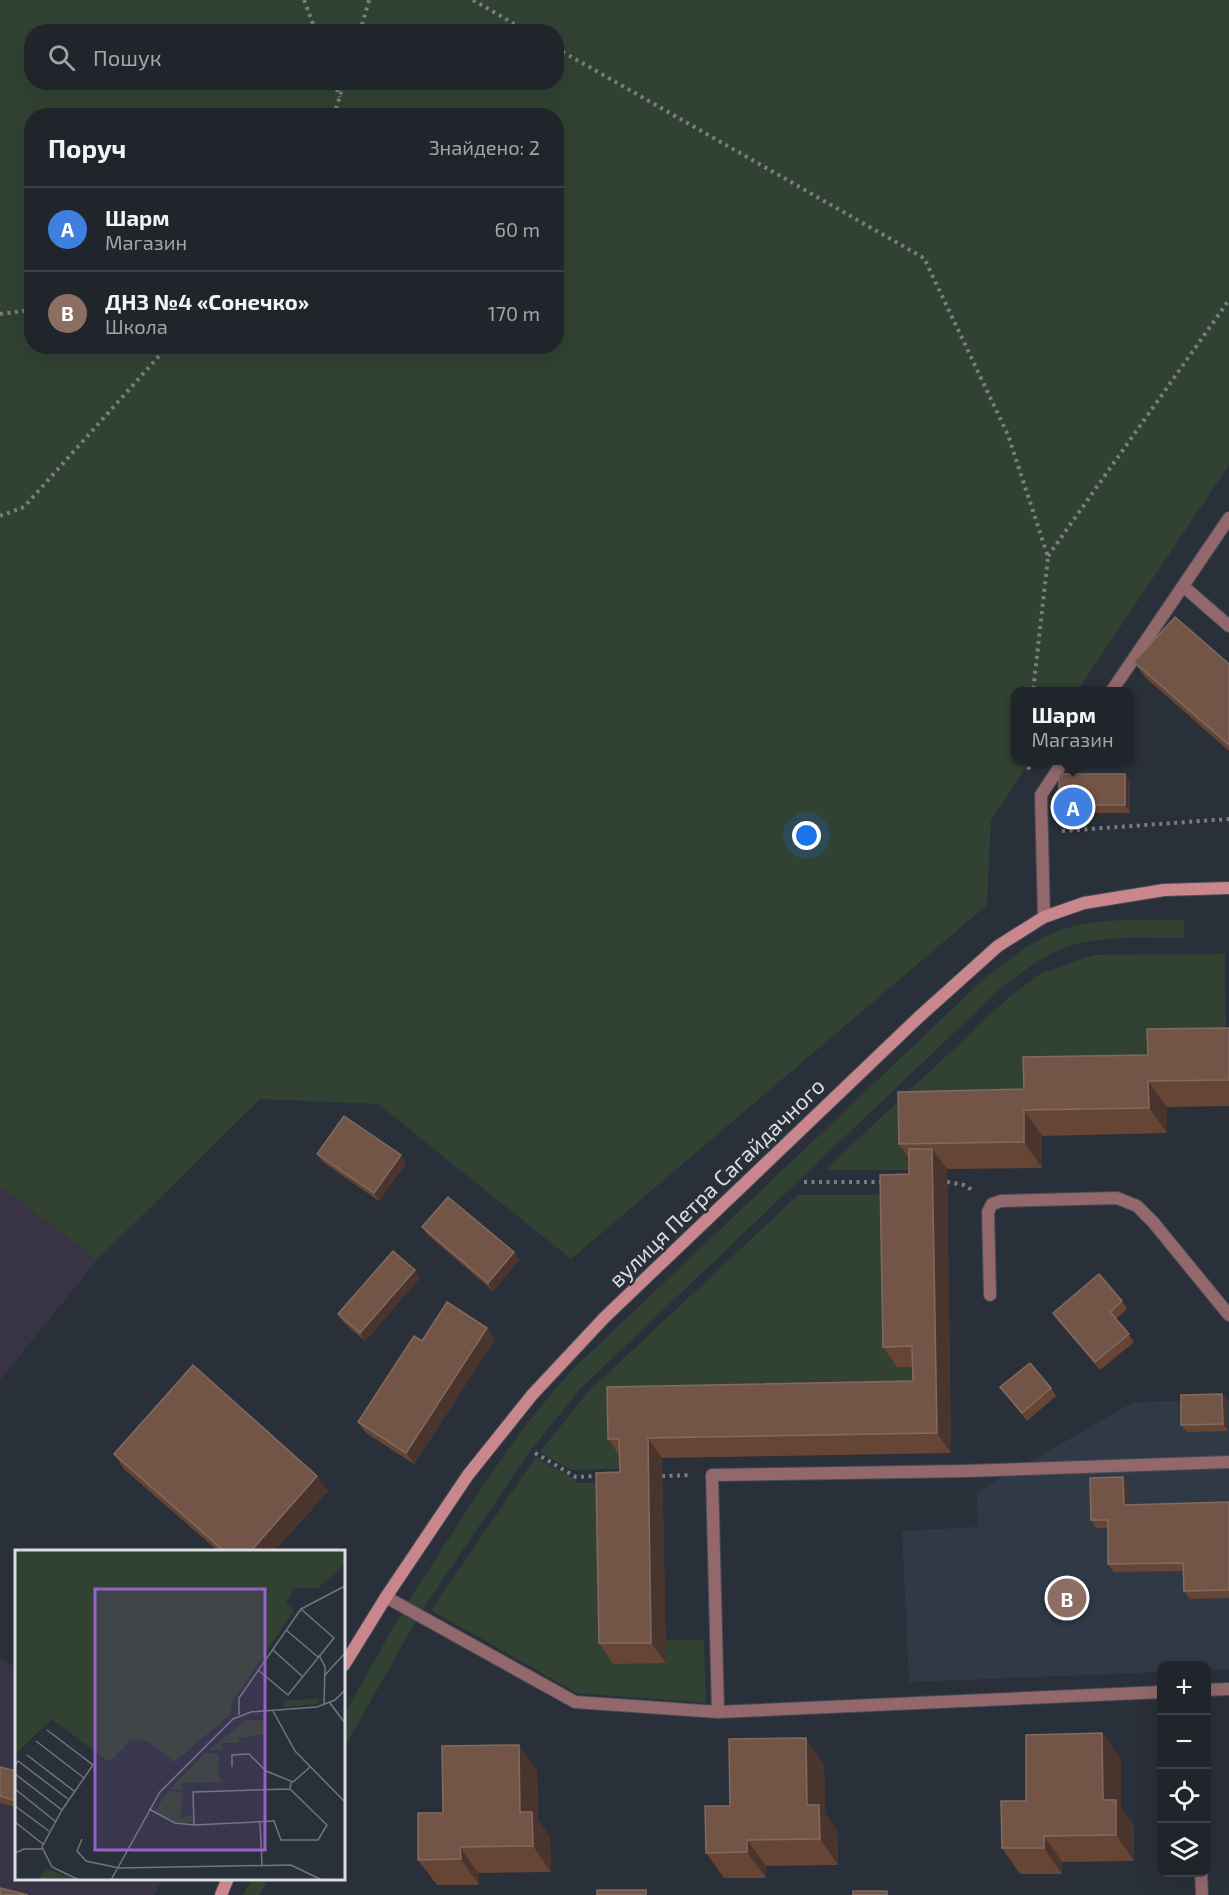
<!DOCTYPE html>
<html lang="uk">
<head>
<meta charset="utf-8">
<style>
	:root { --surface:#20242b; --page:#2d3037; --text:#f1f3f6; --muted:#a2a4a9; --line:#3d4147; --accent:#0b8043 }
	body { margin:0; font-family:"Exo 2",sans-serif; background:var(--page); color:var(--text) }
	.controls { position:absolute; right:18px; bottom:18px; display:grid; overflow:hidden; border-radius:12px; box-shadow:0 6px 24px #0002 }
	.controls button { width:54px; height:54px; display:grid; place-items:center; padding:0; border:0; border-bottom:2px solid var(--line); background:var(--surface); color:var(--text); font:30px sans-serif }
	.you { position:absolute; left:807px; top:836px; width:21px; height:21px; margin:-15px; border:4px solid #fff; border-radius:50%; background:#1a73e8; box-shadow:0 0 0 9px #1a73e833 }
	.badge { display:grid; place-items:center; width:39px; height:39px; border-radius:50%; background:var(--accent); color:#fff; font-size:20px; font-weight:700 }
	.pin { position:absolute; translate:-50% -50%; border:3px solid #fff; box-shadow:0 2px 6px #0006 }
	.popup { position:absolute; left:1011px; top:687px; width:123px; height:78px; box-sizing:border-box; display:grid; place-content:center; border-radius:12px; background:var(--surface); filter:drop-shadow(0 2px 4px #0005); font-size:20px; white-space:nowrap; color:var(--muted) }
	.popup b { font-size:22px; color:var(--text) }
	.popup::after { content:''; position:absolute; left:50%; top:100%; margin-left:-12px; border:12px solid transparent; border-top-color:var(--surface) }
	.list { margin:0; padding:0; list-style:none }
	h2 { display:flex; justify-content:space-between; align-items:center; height:78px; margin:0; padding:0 24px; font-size:26px }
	h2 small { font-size:20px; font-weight:400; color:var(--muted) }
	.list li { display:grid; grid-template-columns:39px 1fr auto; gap:18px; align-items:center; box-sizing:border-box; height:84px; padding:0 24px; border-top:2px solid var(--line) }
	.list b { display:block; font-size:22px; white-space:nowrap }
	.list p { margin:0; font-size:20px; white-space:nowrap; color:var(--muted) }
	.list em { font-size:20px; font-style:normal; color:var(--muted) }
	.icon { flex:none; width:33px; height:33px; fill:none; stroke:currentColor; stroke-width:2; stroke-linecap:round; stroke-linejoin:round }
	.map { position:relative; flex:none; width:1229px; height:1895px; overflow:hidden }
	.search { position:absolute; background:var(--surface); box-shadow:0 6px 24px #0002; left:24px; top:24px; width:540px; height:66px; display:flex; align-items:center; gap:15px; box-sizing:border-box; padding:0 21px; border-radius:24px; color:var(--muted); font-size:22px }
	.panel { position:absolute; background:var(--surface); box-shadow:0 6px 24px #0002; left:24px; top:108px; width:540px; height:246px; border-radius:24px }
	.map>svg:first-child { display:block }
	.built { fill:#303a47 }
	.industrial { fill:#393445 }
	.green { fill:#314232; fill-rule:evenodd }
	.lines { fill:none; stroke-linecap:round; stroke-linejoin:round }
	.service-casing { stroke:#464c54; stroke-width:14 }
	.secondary-casing { stroke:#464c54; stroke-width:14 }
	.path { stroke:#797e85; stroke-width:4; stroke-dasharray:3 4.5; stroke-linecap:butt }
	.service { stroke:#92686c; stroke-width:12 }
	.secondary { stroke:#c9878d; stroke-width:12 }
	.wall { fill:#674534 }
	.shaded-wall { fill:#49352e }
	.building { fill:#735547; stroke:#836a5f; stroke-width:1.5 }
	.labels { text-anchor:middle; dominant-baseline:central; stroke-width:5; stroke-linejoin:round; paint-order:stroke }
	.street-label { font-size:22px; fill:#dadee3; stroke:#2a3039 }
	.inset-road { fill:none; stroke:#70767d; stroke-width:1.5 }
	.view { fill:#9861ca; fill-opacity:0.15; stroke:#9861ca; stroke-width:3 }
	.inset-edge { fill:none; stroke:#dadee3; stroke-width:3 }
</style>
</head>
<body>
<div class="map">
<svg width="1229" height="1895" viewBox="0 0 1229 1895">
	<rect width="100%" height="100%" fill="#2a3039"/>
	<polygon class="built" points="1229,1400 1229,1669 1207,1670 1206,1666 1162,1666 1161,1672 909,1682 902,1531 978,1527 977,1492 1134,1402"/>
	<g class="industrial">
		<polygon points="0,1186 97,1260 0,1380"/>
		<polygon points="0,1659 16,1667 16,1878 162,1879 154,1895 0,1895"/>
	</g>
	<g class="green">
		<path d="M0,0h1229v465l-152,226 -61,1v68l14,1 -39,59 -4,85 -416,354 -193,-155 -118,-5 -163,161 -97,-74zM32,32h524v50h-524zM32,116h524v230h-524z"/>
		<path d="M1184,920v18c-39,0 -80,-4 -117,9 -24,8 -44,25 -64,39l-422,402 -51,63 -109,161 -13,-10c52,-80 100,-162 164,-232l415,-394c23,-17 45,-35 71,-45 40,-15 84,-10 126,-11z"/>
		<polygon points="1225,954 1226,1054 917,1170 825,1170 1008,998 1040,974 1093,955"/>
		<polygon points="798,1195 894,1195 897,1366 927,1366 927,1402 622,1407 634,1468 571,1470 540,1452 587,1393"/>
		<polygon points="536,1457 576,1480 576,1483 634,1483 666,1663 665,1640 704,1640 706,1703 577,1693 431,1610"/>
		<polygon points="405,1614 417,1619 344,1748 344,1715 399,1617"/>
		<polygon points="252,1879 269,1879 259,1895 243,1895"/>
	</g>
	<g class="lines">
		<defs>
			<g id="service">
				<polyline points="1183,586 1229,626"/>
				<polyline points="1111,692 1229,518"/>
				<polyline points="1044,917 1041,795 1064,760"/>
				<polyline points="990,1295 988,1212 992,1204 1001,1201 1117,1198 1137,1206 1153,1222 1229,1315"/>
				<polyline points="386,1597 575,1702 718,1712"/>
				<polyline points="1206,1690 1229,1689"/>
				<polyline points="1162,1692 718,1712 712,1475 965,1471 1229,1462"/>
				<polyline points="1201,1872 1202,1895"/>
			</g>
			<g id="secondary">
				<polyline points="344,1665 386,1597 468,1475 532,1395 604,1318 920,1016 998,946 1044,917 1084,903 1164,890 1229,888"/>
				<polyline points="221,1895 228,1878"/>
			</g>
		</defs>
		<use href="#service" class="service-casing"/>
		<use href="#secondary" class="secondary-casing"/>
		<g class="path">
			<polyline points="304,0 316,32"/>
			<polyline points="473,0 528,32"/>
			<polyline points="360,32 369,0"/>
			<polyline points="556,48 924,258 1008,435 1048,557 1033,692"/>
			<polyline points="334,82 340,97"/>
			<polyline points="334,116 344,82"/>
			<polyline points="0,314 32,310"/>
			<polyline points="0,516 24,507 168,346"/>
			<polyline points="1048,556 1229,300"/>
			<polyline points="1025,760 1030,771"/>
			<polyline points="1062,831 1229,819"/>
			<polyline points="804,1182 884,1182"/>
			<polyline points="947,1182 964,1185 974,1191"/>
			<polyline points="535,1453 576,1477 600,1476"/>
			<polyline points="662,1476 692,1475"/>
		</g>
		<use href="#service" class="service"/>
		<use href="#secondary" class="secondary"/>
	</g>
	<g class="wall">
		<polygon points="1134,662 1229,664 1229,751 1145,677"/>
		<polygon points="1130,782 1130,813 1064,813 1059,805"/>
		<polygon points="1229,1028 1229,1106 1167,1107 1167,1133 1042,1136 1042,1168 947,1169 951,1453 662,1458 666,1663 613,1664 599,1643 620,1472 619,1455 608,1439 913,1381 913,1367 897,1367 883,1347 909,1174 909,1159 899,1144 1024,1089 1148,1055"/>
		<polygon points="317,1154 406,1163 379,1201 323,1162"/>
		<polygon points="422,1227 514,1252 519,1260 493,1291 428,1235"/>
		<polygon points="420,1278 365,1341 343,1322 338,1314"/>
		<polygon points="1122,1301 1127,1309 1116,1319 1134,1342 1100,1370 1058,1321 1053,1313"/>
		<polygon points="495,1339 414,1464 366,1433 358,1422 422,1341"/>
		<polygon points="1000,1387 1051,1388 1056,1396 1027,1421"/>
		<polygon points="1222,1394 1228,1402 1228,1431 1187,1432 1181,1425"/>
		<polygon points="114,1454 328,1491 274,1551 218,1551 124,1469"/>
		<polygon points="1129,1485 1129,1505 1229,1502 1229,1598 1190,1599 1184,1591 1184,1571 1114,1572 1108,1564 1108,1528 1096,1528 1091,1520"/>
		<polygon points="1102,1733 1121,1759 1121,1808 1134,1826 1134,1861 1062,1862 1062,1874 1020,1874 1002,1848 1026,1801"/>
		<polygon points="519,1745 537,1771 538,1820 550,1837 551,1872 478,1873 479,1885 437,1885 418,1860 443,1813"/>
		<polygon points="824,1764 825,1813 837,1831 838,1865 766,1866 766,1878 724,1878 706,1853 730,1806"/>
		<polygon points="0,1767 16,1771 16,1807 0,1803"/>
	</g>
	<g class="shaded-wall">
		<polygon points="1125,774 1130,782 1130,813 1125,805"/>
		<polygon points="1148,1081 1167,1107 1167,1133 1149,1108"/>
		<polygon points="1024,1110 1042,1136 1042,1168 1024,1142"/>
		<polygon points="932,1149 947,1169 951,1453 937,1433"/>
		<polygon points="401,1155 406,1163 379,1201 374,1193"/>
		<polygon points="514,1252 519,1260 493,1291 488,1283"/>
		<polygon points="415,1270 420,1278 365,1341 360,1333"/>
		<polygon points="487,1328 495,1339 414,1464 406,1453"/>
		<polygon points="1222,1394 1228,1402 1228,1431 1223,1424"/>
		<polygon points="648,1438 662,1458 666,1663 651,1643"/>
		<polygon points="317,1476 328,1491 274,1551 251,1551"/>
		<polygon points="1123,1477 1129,1485 1130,1513 1124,1505"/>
		<polygon points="1102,1733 1121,1759 1121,1808 1134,1826 1134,1861 1116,1835 1103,1800"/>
		<polygon points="806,1738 824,1764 825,1813 837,1831 838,1865 820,1839 807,1805"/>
		<polygon points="519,1745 537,1771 538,1820 550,1837 551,1872 533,1846 520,1812"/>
		<polygon points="1044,1836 1062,1862 1062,1874 1044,1848"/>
		<polygon points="747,1840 766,1866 766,1878 747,1852"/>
		<polygon points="460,1847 478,1873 479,1885 461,1859"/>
	</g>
	<g class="building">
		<polygon points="1175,617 1229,664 1229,745 1134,662"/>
		<rect x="1059" y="774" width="66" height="31"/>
		<polygon points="1229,1028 1229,1080 1148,1081 1149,1108 1024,1110 1024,1142 899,1144 898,1092 1024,1089 1023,1057 1148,1055 1147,1029"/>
		<polygon points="344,1116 401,1155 374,1193 317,1154"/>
		<polygon points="909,1149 932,1149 937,1433 648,1438 651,1643 599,1643 596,1473 620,1472 619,1439 608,1439 607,1387 913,1381 912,1346 883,1347 880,1175 909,1174"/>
		<polygon points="448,1197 514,1252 488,1283 422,1227"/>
		<polygon points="393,1251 415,1270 360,1333 338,1314"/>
		<polygon points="1099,1274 1122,1301 1110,1312 1129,1334 1095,1362 1053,1313"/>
		<polygon points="447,1302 487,1328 406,1453 358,1422 414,1336 422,1341"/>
		<polygon points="1030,1363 1051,1388 1022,1413 1000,1387"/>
		<polygon points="193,1365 317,1476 251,1551 224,1551 114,1454"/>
		<polygon points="1222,1394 1223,1424 1181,1425 1181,1395"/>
		<polygon points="1123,1477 1124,1505 1229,1502 1229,1590 1184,1591 1183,1563 1108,1564 1108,1520 1091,1520 1090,1478"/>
		<polygon points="1102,1733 1103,1800 1116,1800 1116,1835 1044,1836 1044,1848 1002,1848 1001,1801 1026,1801 1026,1735"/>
		<polygon points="806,1738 807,1805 819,1805 820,1839 747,1840 747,1852 706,1853 705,1806 730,1806 729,1739"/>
		<polygon points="519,1745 520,1812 532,1812 533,1846 460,1847 461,1859 418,1860 418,1813 443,1813 442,1746"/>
		<polygon points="0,1767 16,1771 16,1801 0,1796"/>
		<polygon points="0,1888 28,1895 0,1895"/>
		<rect x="597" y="1890" width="49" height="5"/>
		<rect x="853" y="1891" width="34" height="4"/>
	</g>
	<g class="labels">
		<g class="street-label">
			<text transform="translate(716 1182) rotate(-44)">вулиця Петра Сагайдачного</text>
		</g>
	</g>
	<g transform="translate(15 1550)">
		<rect width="330" height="330" fill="#2a3039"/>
		<path d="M0,0h330v14l-27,24h-24l-8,15 8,7 -62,92 -1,12 -57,48 -26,-21 -17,-1 -22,22 -57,-43 -37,35zM307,148l-5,6 -33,3v-6zM231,170h18v14l-25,4v5h-17v7h-13zM190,203l14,1v23l4,5 -42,1 2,8 -13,-2zM154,240l14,3 -3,25 12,-3 1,8 -18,-1 -20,-11zM32,319l29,11h-38z" fill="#314232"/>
		<path class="inset-road" d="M271,80l32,27M257,99l31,28M304,105l6,12 -1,38M243,120l30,25 46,-57 -33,-29 44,-23M310,125l20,-22M315,153l15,20M258,161l22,40 50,51M224,165v-17l62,-89M32,180l46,35 -31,45 -20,37 10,20 27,13M21,191l48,37M12,205l47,36M0,215l3,-4 50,38M217,217v-12l17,-1 17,17 27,11 17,-15M0,224l47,36M0,239l40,32M275,239l37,36 -9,15h-37l-7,-19 -80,4 -1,-33 97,-3 1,-7M0,256l34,25M134,259l26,14 19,2M0,272l28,22M245,272l2,43M67,289l-5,12 9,10 33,7 172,-3 31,15M0,303l9,-4h18M96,330l49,-88 73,-73 18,-7 66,-5 18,-7 10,-10"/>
		<path class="view" d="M80,39h170v261h-170z"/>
		<rect width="330" height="330" class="inset-edge"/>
	</g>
</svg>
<div class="controls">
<button>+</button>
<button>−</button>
<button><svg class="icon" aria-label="locate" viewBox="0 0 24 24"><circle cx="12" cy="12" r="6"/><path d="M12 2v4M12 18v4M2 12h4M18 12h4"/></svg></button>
<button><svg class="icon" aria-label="layers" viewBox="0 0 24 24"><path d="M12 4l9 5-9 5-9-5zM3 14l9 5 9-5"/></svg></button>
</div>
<div class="you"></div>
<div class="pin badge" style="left:1073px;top:807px;background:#3f7fe0">A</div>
<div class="popup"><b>Шарм</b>Магазин</div>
<div class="pin badge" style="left:1067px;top:1598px;background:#8d6e63">B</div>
<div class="search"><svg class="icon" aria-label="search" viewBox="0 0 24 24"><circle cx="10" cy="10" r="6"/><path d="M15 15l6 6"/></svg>Пошук</div>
<section class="panel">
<h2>Поруч<small>Знайдено: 2</small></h2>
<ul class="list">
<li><span class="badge" style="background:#3f7fe0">A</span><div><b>Шарм</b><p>Магазин</p></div><em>60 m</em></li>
<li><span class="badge" style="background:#8d6e63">B</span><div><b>ДНЗ №4 «Сонечко»</b><p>Школа</p></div><em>170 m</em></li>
</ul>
</section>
</div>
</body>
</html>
